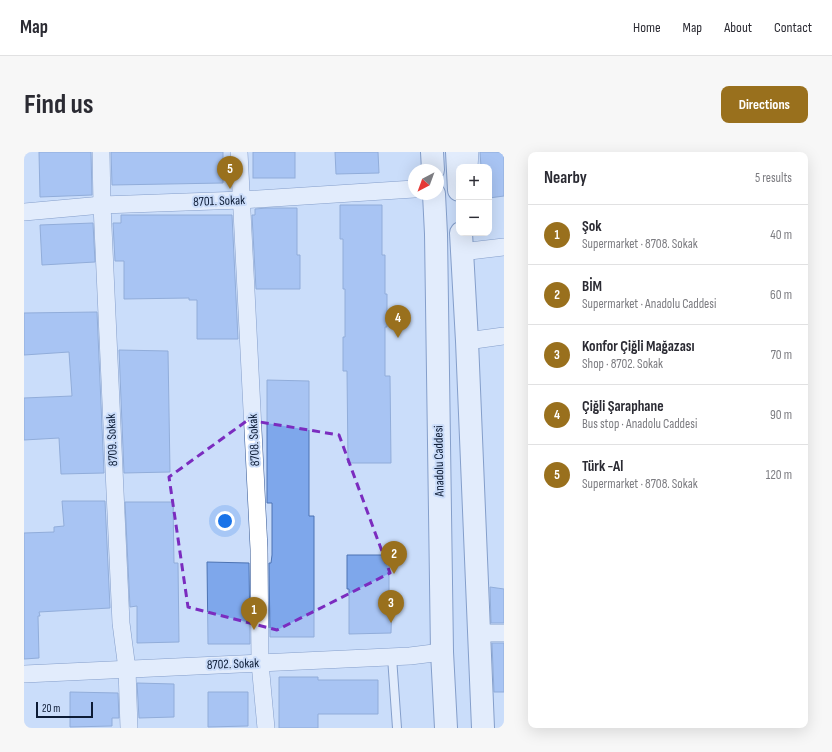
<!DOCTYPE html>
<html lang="en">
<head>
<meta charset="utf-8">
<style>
	:root { --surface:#fff; --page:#f7f7f7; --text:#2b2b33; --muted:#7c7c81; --line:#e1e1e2; --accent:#99701d }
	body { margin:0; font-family:"Sofia Sans Condensed",sans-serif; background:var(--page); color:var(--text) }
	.controls { position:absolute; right:12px; top:12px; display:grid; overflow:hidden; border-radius:8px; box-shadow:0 4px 16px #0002 }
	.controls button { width:36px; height:36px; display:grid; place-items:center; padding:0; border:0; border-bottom:1px solid var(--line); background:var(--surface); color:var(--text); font:20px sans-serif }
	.compass { position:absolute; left:384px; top:12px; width:36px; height:36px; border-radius:50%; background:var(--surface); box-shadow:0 4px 16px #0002; rotate:221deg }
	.scale { position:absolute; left:12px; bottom:10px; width:57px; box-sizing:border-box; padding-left:4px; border:2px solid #0c1b35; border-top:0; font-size:11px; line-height:14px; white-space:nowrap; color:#0c1b35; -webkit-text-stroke:3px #cbddfa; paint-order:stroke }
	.you { position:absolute; left:201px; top:369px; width:14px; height:14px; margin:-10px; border:3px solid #fff; border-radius:50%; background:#1a73e8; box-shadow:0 0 0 6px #1a73e833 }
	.badge { display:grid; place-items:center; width:26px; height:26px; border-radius:50%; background:var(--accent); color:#fff; font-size:13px; font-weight:700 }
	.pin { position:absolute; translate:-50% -33px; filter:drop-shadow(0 1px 2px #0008) }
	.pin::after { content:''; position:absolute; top:21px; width:14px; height:12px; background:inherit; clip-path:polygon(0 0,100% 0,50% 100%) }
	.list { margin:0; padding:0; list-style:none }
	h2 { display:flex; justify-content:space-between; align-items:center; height:52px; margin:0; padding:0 16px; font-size:17px }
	h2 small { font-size:13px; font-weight:400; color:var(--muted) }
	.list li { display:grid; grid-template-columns:26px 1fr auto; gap:12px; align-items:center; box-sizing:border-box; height:60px; padding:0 16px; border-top:1px solid var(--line) }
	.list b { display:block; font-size:15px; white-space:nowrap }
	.list p { margin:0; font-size:13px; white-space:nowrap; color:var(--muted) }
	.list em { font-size:13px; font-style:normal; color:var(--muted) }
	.map { position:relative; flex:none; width:480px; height:576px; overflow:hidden; border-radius:8px }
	header { display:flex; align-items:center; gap:24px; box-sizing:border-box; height:56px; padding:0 20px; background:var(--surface); border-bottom:1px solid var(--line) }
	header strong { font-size:19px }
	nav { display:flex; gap:22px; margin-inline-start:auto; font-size:14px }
	.intro { display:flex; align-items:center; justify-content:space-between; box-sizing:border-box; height:96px; padding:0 24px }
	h1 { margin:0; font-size:28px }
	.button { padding:10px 18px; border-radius:8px; background:var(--accent); color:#fff; font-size:14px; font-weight:700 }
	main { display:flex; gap:24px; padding:0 24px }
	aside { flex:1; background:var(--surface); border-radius:8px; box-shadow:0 4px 16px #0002 }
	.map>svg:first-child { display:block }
	.building { fill:#7ea7eb; stroke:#4c73b3 }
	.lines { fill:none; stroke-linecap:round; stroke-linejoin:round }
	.lane-casing { stroke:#305492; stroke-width:10 }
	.street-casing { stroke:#305492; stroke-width:18 }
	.highway-casing { stroke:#305492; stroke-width:24 }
	.lane { stroke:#fff; stroke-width:8 }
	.street { stroke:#fff; stroke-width:17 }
	.highway { stroke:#fff; stroke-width:22 }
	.marked { fill:none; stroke:#7b2cbf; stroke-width:3; stroke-dasharray:8 5; stroke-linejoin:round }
	.labels { text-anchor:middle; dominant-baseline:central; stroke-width:4; stroke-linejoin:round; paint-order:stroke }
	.street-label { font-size:13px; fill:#0c1b35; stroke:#cbddfa }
</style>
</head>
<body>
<header>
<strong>Map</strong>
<nav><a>Home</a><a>Map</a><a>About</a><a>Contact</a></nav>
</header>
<div class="intro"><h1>Find us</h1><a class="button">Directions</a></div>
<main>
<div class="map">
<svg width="480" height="576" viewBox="0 0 480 576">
	<rect width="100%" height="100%" fill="#cbddfa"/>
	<g class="building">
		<polygon points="15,0 67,0 68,43 16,45"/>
		<polygon points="87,0 199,0 199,31 88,33"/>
		<rect x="229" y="0" width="42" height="26"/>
		<polygon points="311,0 354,0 355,21 312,22"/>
		<polygon points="456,0 480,0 480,44 465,46 465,15 457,15"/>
		<polygon points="316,53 358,53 358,103 361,103 361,142 363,142 363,175 361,175 361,224 366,224 367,311 324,311 323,219 319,219 319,185 321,185 321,137 319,137 319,87 316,87"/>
		<polygon points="243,56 273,56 273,103 276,103 276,137 232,137 228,63 231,63 231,57"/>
		<polygon points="97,63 208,63 214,187 173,187 173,148 165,148 165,146 100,147 100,109 91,109 89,71 97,71"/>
		<polygon points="69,71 71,110 18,113 16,73"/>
		<polygon points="73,160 80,321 37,322 35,286 0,288 0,246 48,244 45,200 0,203 0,161"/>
		<polygon points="95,198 144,199 146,320 100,321"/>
		<polygon points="243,228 285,229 285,364 290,364 290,485 246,485 245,411 247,411 248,403 248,351 243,351"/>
		<polygon points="38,349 81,349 86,456 15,460 16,464 14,464 15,506 0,507 0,381 30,380 30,375 40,374"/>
		<polygon points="101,350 149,350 150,411 154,411 155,490 113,491 113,454 106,455"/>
		<polygon points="323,403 365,403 365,448 368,448 367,481 325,482 325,437 323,437"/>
		<polygon points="183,410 225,411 226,492 184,492"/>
		<polygon points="466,435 480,437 480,471 467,471"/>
		<polygon points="468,491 480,491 480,540 470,540"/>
		<polygon points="255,525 294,525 294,528 354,528 354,562 294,562 294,576 255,576"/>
		<polygon points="113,531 150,532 150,565 115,566"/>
		<polygon points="46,540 94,541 95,566 88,566 88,574 46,575"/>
		<polygon points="184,540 224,540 224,574 184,575"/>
	</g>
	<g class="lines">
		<defs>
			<polyline id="lane" points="368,505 373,576"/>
			<g id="street">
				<polyline points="77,0 78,53 97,471 103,517 105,576"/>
				<polyline points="215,0 235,397 236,511 242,576"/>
				<polyline points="445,15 446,0"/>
				<polyline points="0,60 78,53 218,48 390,37"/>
				<polyline points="437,100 480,95"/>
				<polyline points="443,189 480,184"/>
				<polyline points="454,481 480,481"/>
				<polyline points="0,522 386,504 418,500"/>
			</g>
			<g id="highway">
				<polyline points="408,0 409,18"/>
				<polyline points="433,0 435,38"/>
				<polyline points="410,42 412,82 418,500 422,576"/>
				<polyline points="437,81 443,189 459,576"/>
			</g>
		</defs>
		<use href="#lane" class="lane-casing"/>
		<use href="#street" class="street-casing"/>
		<use href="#highway" class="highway-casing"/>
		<use href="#lane" class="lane"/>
		<use href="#street" class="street"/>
		<use href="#highway" class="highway"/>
	</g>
	<path d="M0 0H480V576H0ZM224,268l91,15 51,138 -113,57 -89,-23 -19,-130z" fill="#cbddfa" fill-opacity=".55" fill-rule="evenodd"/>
	<path class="marked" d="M224,268l91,15 51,138 -113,57 -89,-23 -19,-130z"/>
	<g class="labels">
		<g class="street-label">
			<text transform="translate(195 49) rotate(-2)">8701. Sokak</text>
			<text transform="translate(88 288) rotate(-93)">8709. Sokak</text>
			<text transform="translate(230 288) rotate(-93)">8708. Sokak</text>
			<text transform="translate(415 309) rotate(-91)">Anadolu Caddesi</text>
			<text transform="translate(209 512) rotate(-2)">8702. Sokak</text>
		</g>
	</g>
</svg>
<div class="controls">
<button>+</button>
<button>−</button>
</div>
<svg class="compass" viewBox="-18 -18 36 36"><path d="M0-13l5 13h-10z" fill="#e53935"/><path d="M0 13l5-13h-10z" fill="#7c7c81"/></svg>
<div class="scale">20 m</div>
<div class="you"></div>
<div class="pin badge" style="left:230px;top:478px">1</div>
<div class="pin badge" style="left:370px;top:422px">2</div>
<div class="pin badge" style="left:367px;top:471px">3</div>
<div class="pin badge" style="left:374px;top:186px">4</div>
<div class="pin badge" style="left:206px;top:37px">5</div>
</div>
<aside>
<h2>Nearby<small>5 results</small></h2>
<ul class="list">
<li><span class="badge">1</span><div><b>Şok</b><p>Supermarket · 8708. Sokak</p></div><em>40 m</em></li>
<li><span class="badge">2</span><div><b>BİM</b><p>Supermarket · Anadolu Caddesi</p></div><em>60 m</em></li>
<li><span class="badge">3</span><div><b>Konfor Çiğli Mağazası</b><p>Shop · 8702. Sokak</p></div><em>70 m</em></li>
<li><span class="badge">4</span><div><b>Çiğli Şaraphane</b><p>Bus stop · Anadolu Caddesi</p></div><em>90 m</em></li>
<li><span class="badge">5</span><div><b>Türk -Al</b><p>Supermarket · 8708. Sokak</p></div><em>120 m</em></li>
</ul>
</aside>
</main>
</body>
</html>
